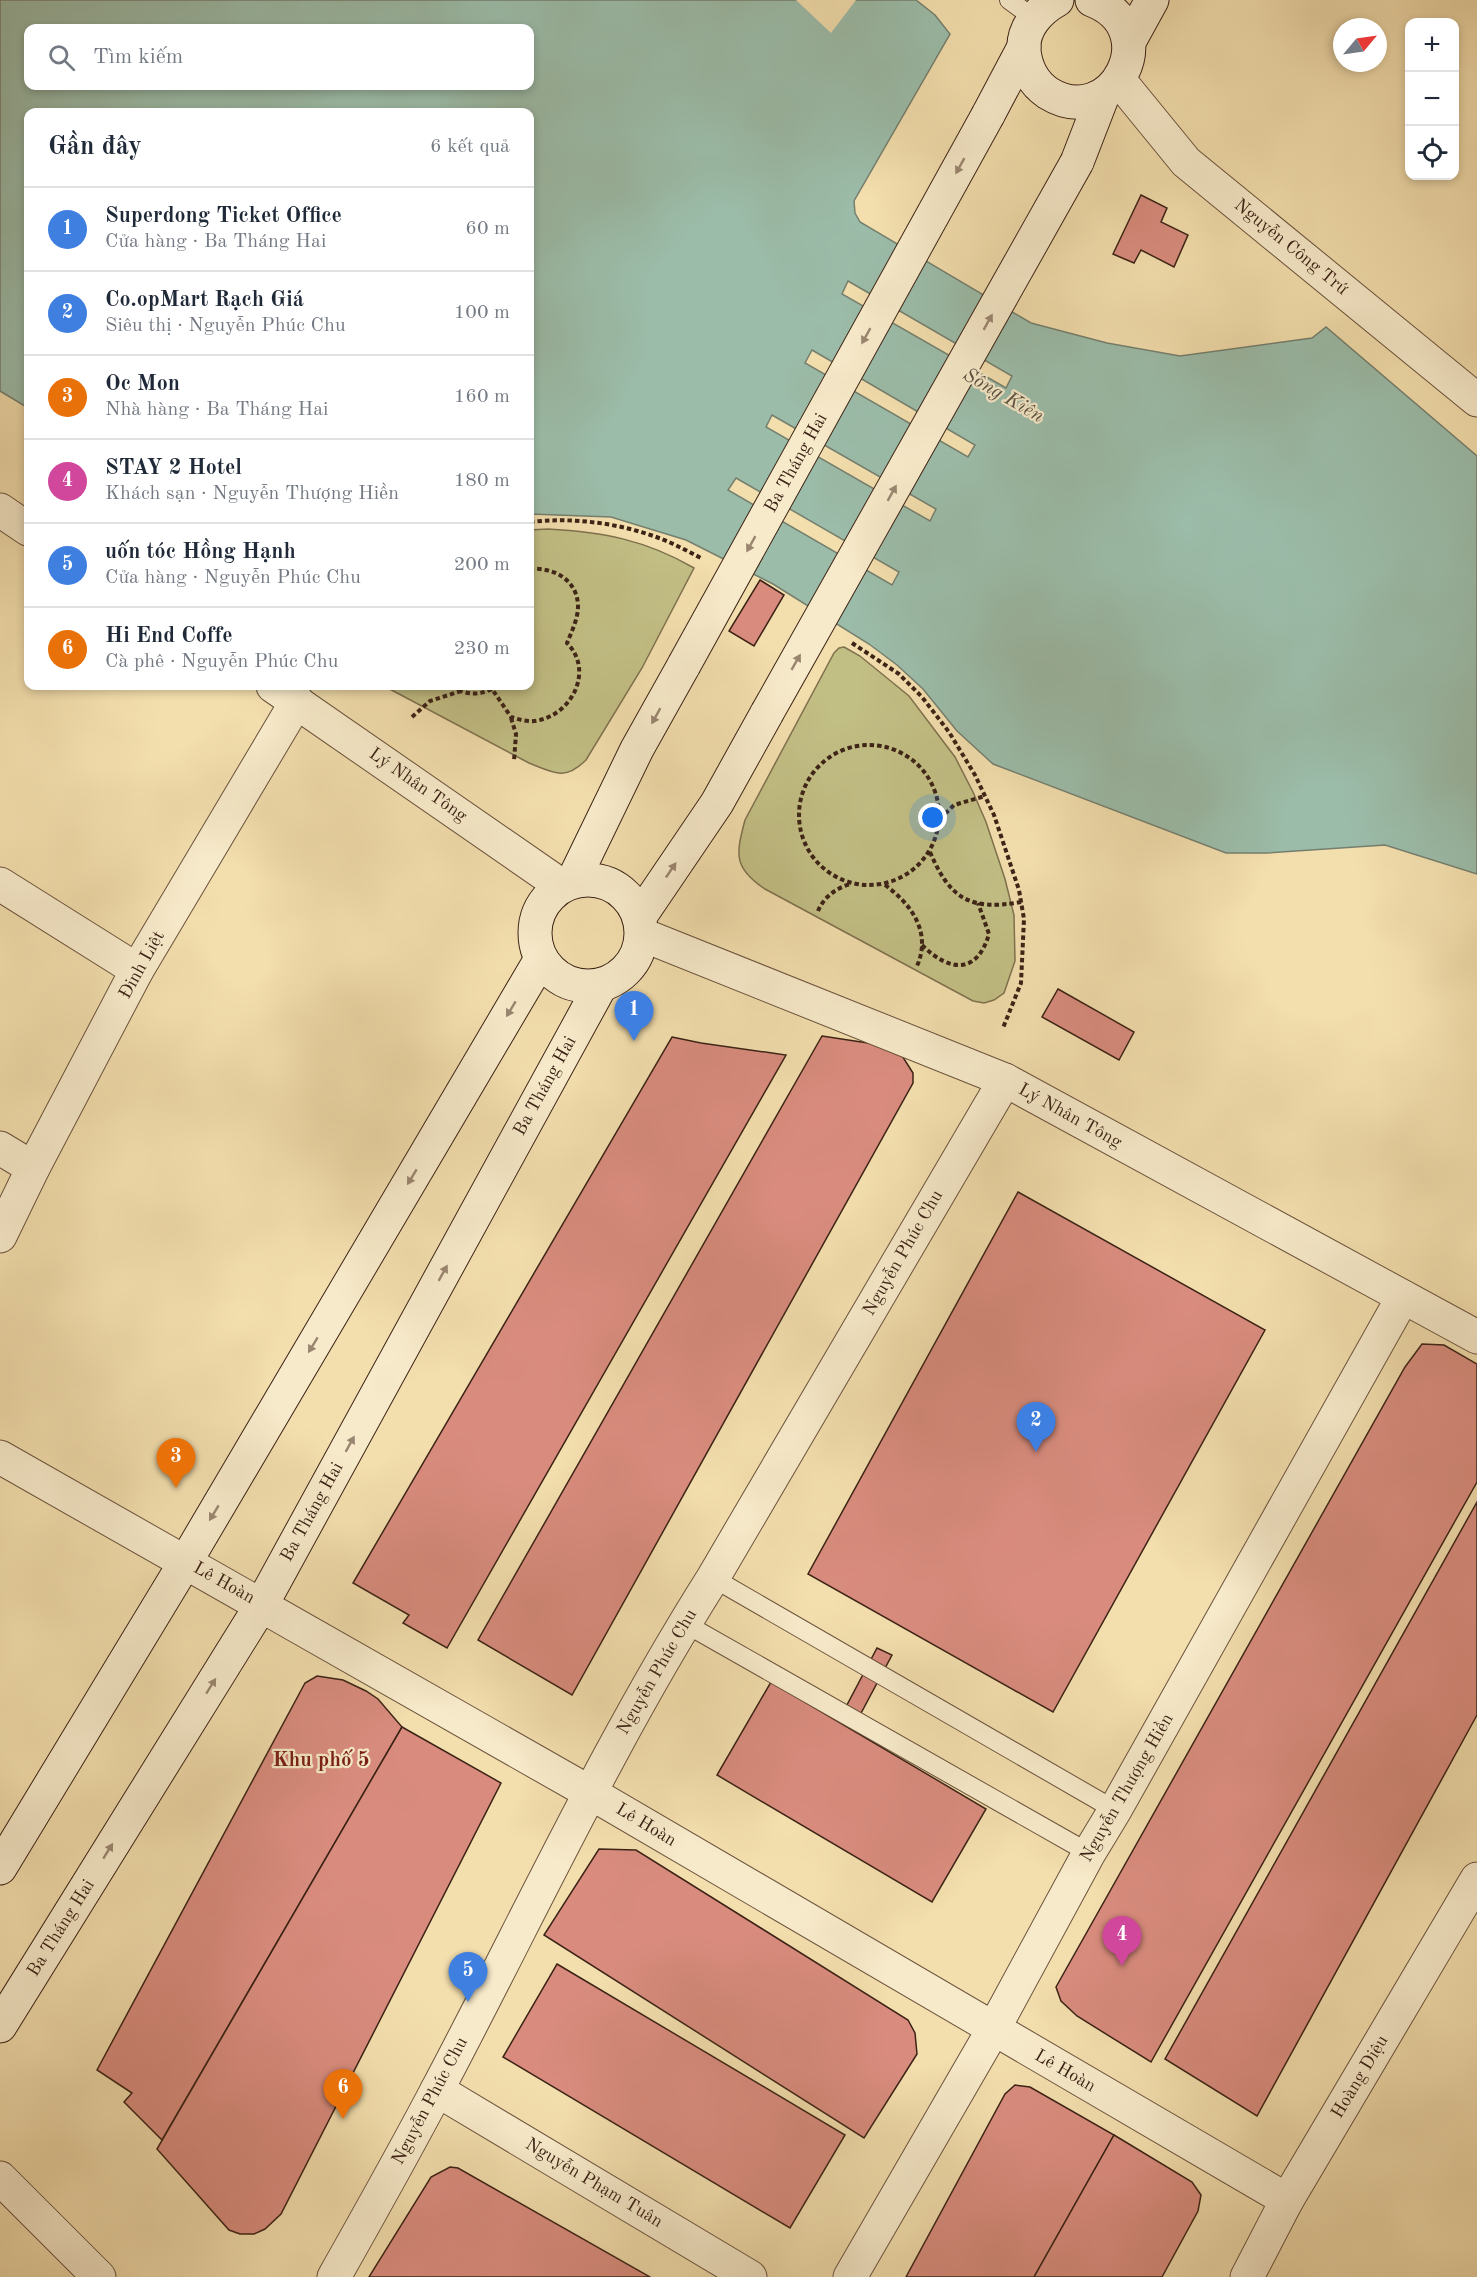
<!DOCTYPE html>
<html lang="vi">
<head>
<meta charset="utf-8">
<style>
	:root { --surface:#fff; --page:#f6f6f7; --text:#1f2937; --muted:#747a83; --line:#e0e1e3; --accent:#1a73e8 }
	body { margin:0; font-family:"Old Standard TT",serif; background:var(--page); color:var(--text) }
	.controls { position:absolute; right:18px; top:18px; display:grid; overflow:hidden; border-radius:12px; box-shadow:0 3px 9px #0003 }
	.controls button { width:54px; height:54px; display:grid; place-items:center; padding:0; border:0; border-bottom:2px solid var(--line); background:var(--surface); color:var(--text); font:30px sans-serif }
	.compass { position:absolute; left:1333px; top:18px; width:54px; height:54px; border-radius:50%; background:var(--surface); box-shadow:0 3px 9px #0003; rotate:61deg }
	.you { position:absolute; left:933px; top:818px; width:21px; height:21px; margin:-15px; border:4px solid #fff; border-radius:50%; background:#1a73e8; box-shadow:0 0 0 9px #1a73e833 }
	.badge { display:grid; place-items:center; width:39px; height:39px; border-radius:50%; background:var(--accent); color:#fff; font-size:20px; font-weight:700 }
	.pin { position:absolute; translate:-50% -50px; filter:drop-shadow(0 2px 3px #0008) }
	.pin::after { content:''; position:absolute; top:32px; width:21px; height:18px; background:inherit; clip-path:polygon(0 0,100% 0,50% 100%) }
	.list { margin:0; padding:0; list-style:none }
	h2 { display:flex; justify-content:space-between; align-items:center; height:78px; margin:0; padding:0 24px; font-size:26px }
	h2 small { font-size:20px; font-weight:400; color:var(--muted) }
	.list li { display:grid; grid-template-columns:39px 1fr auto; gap:18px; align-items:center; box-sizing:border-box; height:84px; padding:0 24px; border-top:2px solid var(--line) }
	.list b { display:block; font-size:22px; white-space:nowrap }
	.list p { margin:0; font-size:20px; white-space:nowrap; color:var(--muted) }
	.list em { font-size:20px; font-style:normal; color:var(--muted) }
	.icon { flex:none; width:33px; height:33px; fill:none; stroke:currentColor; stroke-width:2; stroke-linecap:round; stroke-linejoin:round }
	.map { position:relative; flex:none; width:1477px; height:2277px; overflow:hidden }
	.search { position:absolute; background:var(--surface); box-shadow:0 3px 9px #0003; left:24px; top:24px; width:510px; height:66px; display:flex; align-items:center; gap:15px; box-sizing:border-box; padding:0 21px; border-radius:12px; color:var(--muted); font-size:22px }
	.panel { position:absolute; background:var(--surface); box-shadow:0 3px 9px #0003; left:24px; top:108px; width:510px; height:582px; border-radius:12px }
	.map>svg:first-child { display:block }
	.green { fill:#c2bf85; stroke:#7f714e; stroke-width:1.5 }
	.water { fill:#9bbca9; stroke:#757f6e; stroke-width:1.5; fill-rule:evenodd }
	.pier { fill:#f3dead }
	.building { fill:#d98c7e; stroke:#3c2316; stroke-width:1.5 }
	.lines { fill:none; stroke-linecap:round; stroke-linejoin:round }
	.service-casing { stroke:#6a523c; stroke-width:20 }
	.minor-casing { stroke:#6a523c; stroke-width:35 }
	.tertiary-casing { stroke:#6a523c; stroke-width:35 }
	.secondary-casing { stroke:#3c2316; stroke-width:35 }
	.path { stroke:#3c2316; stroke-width:4; stroke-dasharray:4.5 3; stroke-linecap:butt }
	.service { stroke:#f7eaca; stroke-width:18 }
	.minor { stroke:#f7eaca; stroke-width:33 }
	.tertiary { stroke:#f7eaca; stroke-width:33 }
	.secondary { stroke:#f7eaca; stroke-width:33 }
	.secondary-bridge-casing { stroke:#3c2316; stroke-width:35; stroke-linecap:butt }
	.secondary-bridge { stroke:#f7eaca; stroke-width:33 }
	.oneway { fill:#9a8670 }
	.labels { text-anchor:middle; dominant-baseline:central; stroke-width:4.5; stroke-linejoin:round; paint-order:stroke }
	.street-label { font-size:18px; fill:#3c2316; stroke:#f7eaca }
	.water-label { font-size:20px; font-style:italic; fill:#585142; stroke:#f7eaca }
	.quarter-label { font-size:21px; font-weight:bold; fill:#7a1f14; stroke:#f7eaca }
</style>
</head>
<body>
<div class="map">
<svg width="1477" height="2277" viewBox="0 0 1477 2277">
	<rect width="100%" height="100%" fill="#f3dead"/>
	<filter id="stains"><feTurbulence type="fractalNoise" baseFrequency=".00333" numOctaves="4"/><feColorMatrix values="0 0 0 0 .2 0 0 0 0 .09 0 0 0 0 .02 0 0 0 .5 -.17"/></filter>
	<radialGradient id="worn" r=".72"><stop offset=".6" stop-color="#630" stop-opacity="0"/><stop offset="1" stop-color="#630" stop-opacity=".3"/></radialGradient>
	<g class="green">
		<path d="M548,529c55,3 98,11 146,39l-52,100 -56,92c-21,21 -32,13 -57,3l-145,-77h146v-156z"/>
		<path d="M844,647l16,9 49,40 46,61 18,35 13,30 19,57 9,36 1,46 -11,32 -10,7 -10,3 -11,-2 -208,-112c-32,-21 -29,-35 -20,-69l89,-167 5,-5z"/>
	</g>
	<path class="water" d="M0,0h916l19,15 15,19 -96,167 1,12 5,9 171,101 76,20 73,13 132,-18 14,-11 151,129v418l-92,-29 -118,8h-41l-233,-89 -36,-33 -34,-42 -26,-24 -28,-21 -96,-60 -87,-44 -75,-23 -81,-3v-402h-502v296l-28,-17zM28,28h502v58h-502zM848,281l164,95 -6,12 -164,-94zM812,350l163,95 -7,12 -163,-94zM772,415l164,94 -6,12 -164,-94zM736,478l163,94 -7,13 -164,-95z"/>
	<polygon class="pier" points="796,0 856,0 831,33"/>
	<g class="building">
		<polygon points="1141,195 1167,208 1161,222 1188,235 1174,267 1141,250 1134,263 1113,254"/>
		<polygon points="760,580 784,595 754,646 729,631"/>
		<polygon points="1058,989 1134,1032 1119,1060 1042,1017"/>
		<polygon points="822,1036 881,1045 901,1054 913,1073 913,1083 572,1695 478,1640"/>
		<polygon points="672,1037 701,1043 786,1055 447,1648 403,1623 409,1615 353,1583"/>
		<polygon points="1018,1192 1265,1330 1053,1712 808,1574"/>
		<polygon points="1422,1344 1444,1345 1477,1364 1477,1482 1151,2062 1077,2016 1061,2001 1056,1987 1405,1367"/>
		<polygon points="1477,1502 1477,1715 1257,2116 1165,2059"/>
		<polygon points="877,1648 892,1655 852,1730 838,1722"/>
		<polygon points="317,1676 343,1680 366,1691 378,1699 402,1727 162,2140 124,2102 132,2093 97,2070 305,1683"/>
		<polygon points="771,1682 986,1809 932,1902 717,1775"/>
		<polygon points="402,1727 501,1783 281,2214 265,2229 254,2234 240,2234 229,2230 157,2149"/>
		<polygon points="599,1849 636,1850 908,2020 915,2033 917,2054 864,2138 544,1935"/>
		<polygon points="557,1964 845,2135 790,2228 503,2057"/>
		<polygon points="1015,2085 1030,2087 1114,2135 1034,2277 906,2277 1005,2094"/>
		<polygon points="1114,2135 1192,2182 1201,2195 1198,2211 1162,2277 1034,2277"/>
		<polygon points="450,2167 458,2168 650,2277 369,2277 431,2177"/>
	</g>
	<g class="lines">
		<defs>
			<g id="service">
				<polyline points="1009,0 1035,19"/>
				<polyline points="713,1578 1115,1810"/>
				<polyline points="684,1623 1089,1853"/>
			</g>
			<g id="minor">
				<polyline points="0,510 28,529"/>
				<polyline points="273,686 562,886"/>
				<polyline points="0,884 137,970"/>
				<polyline points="643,935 1005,1080 1477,1337"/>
				<polyline points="0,1148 33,1168"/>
				<polyline points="0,1236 33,1168 137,970 297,701"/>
				<polyline points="0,1457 589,1792 1287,2200"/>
				<polyline points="437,2090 750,2277"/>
				<path d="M334,2277c35,-62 70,-124 103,-187 91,-172 172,-348 276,-512l292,-498"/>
				<polyline points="850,2277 993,2030 1089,1853 1115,1810 1403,1297"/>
			</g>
			<g id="tertiary">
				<polyline points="1119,80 1186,162 1477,400"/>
				<polyline points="0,2178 99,2277"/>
				<polyline points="1247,2277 1287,2200 1477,1879"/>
			</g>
			<g id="secondary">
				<path d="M1057,0c-18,10 -35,28 -33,51 2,17 9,32 24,42 64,40 120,-64 44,-93"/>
				<polyline points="1130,40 1152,0"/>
				<polyline points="988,115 1024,47"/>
				<polyline points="1077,162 1103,95"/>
				<circle cx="588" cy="933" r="53"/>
				<polyline points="573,881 637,749 684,665"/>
				<polyline points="639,918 717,803 767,713"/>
				<polyline points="0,1868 186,1561 541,959"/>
				<polyline points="0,2026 262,1604 601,985"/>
			</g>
		</defs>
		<use href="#service" class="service-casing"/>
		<use href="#minor" class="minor-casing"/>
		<use href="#tertiary" class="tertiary-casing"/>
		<use href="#secondary" class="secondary-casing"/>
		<g class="path">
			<path d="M530,522c42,-5 89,1 129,16 14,5 28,13 42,20"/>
			<polyline points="852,643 899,674 922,697 949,732 975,775 994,815 1019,890 1024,919 1021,983 1003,1028"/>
			<path d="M452,686c13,9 26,10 40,3l19,28c6,2 16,5 23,4 37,-4 61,-50 33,-78 4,-10 11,-24 11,-36 0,-27 -24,-40 -48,-38"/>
			<polyline points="412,717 430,701 461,691"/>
			<polyline points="511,718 516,734 514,761"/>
			<circle cx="869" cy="815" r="70"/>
			<polyline points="940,819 954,805 985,796"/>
			<path d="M930,852c20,47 40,59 91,50"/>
			<path d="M885,885c26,19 47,47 32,81"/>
			<path d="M818,911c5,-13 19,-24 33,-27"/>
			<path d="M922,945c27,27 55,30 67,-11l-11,-31"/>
		</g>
		<use href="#service" class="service"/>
		<use href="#minor" class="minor"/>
		<use href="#tertiary" class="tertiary"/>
		<use href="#secondary" class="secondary"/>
		<defs>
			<g id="secondary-bridge">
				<polyline points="684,665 988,115"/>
				<polyline points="767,713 1077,162"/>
			</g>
		</defs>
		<use href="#secondary-bridge" class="secondary-bridge-casing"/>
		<use href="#secondary-bridge" class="secondary-bridge"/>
	</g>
	<defs><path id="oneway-solid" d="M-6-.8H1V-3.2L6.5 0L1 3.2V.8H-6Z" transform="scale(1.5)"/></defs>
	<g class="oneway">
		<use href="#oneway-solid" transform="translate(960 166) rotate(119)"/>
		<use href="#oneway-solid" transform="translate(988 322) rotate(-61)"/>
		<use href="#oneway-solid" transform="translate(866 336) rotate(119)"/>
		<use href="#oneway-solid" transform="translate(892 493) rotate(-61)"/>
		<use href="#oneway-solid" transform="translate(751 544) rotate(119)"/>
		<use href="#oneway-solid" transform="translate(796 662) rotate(-60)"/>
		<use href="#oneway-solid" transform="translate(656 716) rotate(119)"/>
		<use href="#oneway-solid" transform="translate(671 870) rotate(-56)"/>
		<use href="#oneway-solid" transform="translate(511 1009) rotate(121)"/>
		<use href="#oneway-solid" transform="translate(412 1177) rotate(121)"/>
		<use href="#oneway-solid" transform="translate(443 1273) rotate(-61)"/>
		<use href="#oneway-solid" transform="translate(313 1345) rotate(121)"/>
		<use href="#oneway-solid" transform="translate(350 1444) rotate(-61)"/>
		<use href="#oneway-solid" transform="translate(214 1513) rotate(121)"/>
		<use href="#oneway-solid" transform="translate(211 1686) rotate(-58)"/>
		<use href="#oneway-solid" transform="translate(108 1851) rotate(-58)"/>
	</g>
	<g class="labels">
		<g class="street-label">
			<text transform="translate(1291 247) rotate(39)">Nguyễn Công Trứ</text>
			<text transform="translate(796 463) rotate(-61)">Ba Tháng Hai</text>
			<text transform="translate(418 785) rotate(35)">Lý Nhân Tông</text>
			<text transform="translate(142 965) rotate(-61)">Đinh Liệt</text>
			<text transform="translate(545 1086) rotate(-61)">Ba Tháng Hai</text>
			<text transform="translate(1070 1116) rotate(29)">Lý Nhân Tông</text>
			<text transform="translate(903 1253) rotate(-60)">Nguyễn Phúc Chu</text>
			<text transform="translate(312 1512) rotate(-61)">Ba Tháng Hai</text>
			<text transform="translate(224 1583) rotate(29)">Lê Hoàn</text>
			<text transform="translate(657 1672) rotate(-60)">Nguyễn Phúc Chu</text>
			<text transform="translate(1127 1788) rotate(-60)">Nguyễn Thượng Hiền</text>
			<text transform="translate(646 1825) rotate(31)">Lê Hoàn</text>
			<text transform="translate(61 1928) rotate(-58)">Ba Tháng Hai</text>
			<text transform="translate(1065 2071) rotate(30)">Lê Hoàn</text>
			<text transform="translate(1360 2077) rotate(-59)">Hoàng Diệu</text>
			<text transform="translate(430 2101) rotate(-62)">Nguyễn Phúc Chu</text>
			<text transform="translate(594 2183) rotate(31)">Nguyễn Phạm Tuân</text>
		</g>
		<g class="water-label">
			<text transform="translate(1003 396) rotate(30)">Sông Kiên</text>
		</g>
		<g class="quarter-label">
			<text x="321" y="1760">Khu phố 5</text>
		</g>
	</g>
	<rect width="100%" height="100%" filter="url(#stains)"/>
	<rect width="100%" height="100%" fill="url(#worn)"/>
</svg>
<div class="controls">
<button>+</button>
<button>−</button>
<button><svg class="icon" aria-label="locate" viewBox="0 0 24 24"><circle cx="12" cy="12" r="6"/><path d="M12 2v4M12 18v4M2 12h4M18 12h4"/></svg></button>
</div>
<svg class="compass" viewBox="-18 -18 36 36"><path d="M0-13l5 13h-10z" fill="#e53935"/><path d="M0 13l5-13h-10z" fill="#747a83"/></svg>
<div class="you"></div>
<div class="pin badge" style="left:634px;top:1041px;background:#3f7fe0">1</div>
<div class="pin badge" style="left:1036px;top:1452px;background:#3f7fe0">2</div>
<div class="pin badge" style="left:176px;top:1488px;background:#e8710a">3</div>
<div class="pin badge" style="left:1122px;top:1966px;background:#d1479c">4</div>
<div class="pin badge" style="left:468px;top:2002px;background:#3f7fe0">5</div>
<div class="pin badge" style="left:343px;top:2119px;background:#e8710a">6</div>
<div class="search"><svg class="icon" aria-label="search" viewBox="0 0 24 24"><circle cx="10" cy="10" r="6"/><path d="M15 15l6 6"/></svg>Tìm kiếm</div>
<section class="panel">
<h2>Gần đây<small>6 kết quả</small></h2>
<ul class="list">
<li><span class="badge" style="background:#3f7fe0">1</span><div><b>Superdong Ticket Office</b><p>Cửa hàng · Ba Tháng Hai</p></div><em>60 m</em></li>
<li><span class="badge" style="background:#3f7fe0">2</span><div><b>Co.opMart Rạch Giá</b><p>Siêu thị · Nguyễn Phúc Chu</p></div><em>100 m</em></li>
<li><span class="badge" style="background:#e8710a">3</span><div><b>Oc Mon</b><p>Nhà hàng · Ba Tháng Hai</p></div><em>160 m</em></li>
<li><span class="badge" style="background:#d1479c">4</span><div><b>STAY 2 Hotel</b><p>Khách sạn · Nguyễn Thượng Hiền</p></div><em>180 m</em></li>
<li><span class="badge" style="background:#3f7fe0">5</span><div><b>uốn tóc Hồng Hạnh</b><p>Cửa hàng · Nguyễn Phúc Chu</p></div><em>200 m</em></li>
<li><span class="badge" style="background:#e8710a">6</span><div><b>Hi End Coffe</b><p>Cà phê · Nguyễn Phúc Chu</p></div><em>230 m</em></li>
</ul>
</section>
</div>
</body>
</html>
